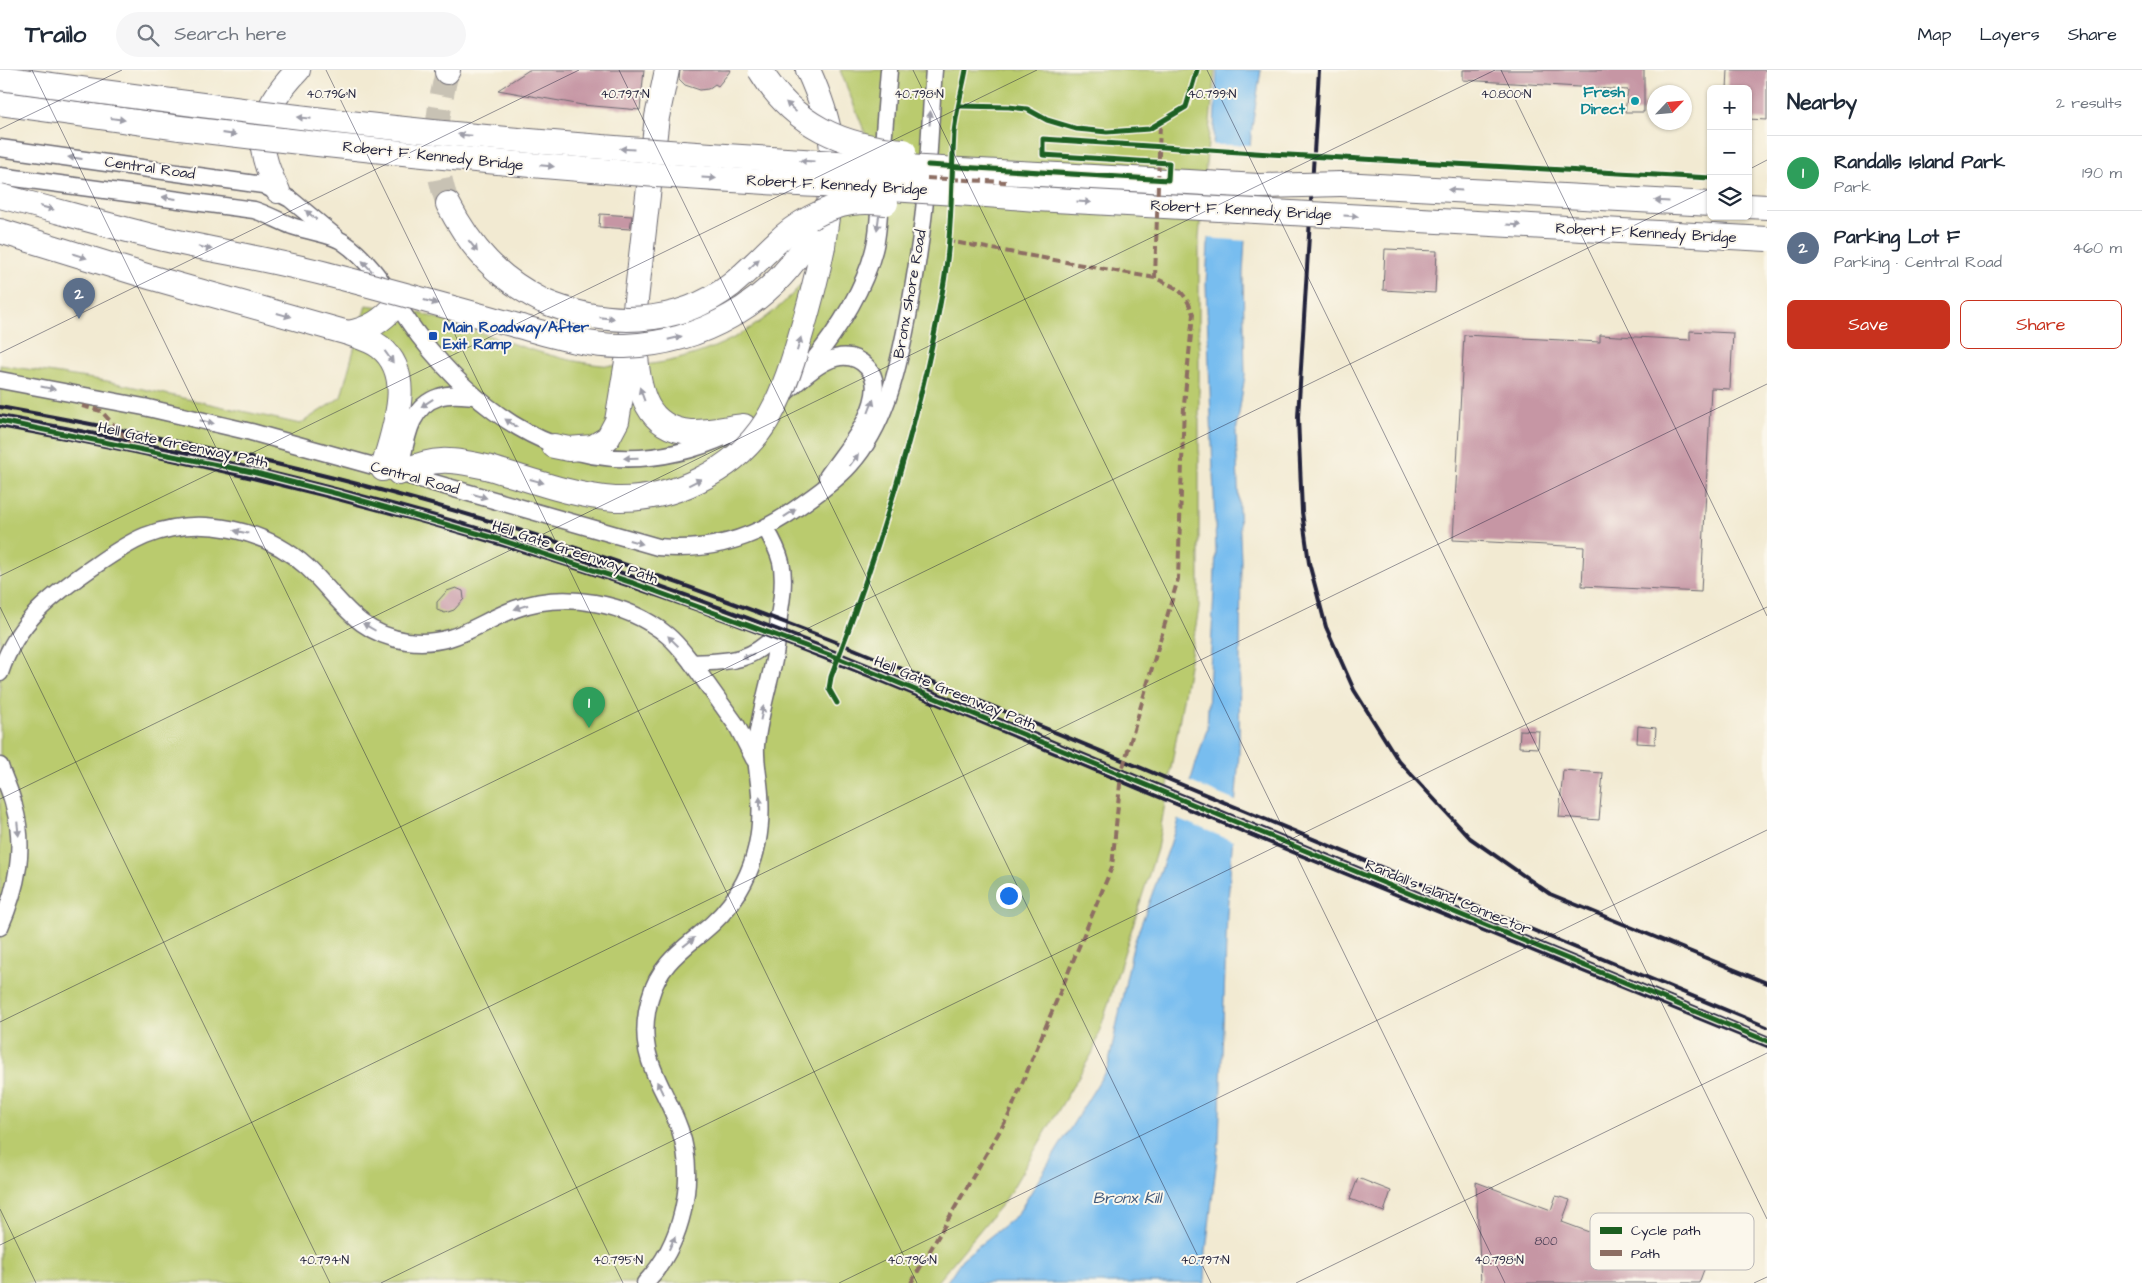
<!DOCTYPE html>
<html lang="en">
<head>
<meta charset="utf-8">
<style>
	:root { --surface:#fff; --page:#f6f6f7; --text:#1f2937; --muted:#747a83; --line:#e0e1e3; --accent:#c8321e }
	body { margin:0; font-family:"Architects Daughter",sans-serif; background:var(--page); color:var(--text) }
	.controls { position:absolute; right:15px; top:15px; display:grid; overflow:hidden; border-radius:8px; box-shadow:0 1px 4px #0004 }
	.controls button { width:45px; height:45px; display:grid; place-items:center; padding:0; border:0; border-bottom:1px solid var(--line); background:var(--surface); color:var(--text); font:25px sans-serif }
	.compass { position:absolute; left:1647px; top:15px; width:45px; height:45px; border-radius:50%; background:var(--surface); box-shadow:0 1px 4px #0004; rotate:64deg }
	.you { position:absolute; left:1008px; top:825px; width:18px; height:18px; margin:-12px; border:4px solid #fff; border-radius:50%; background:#1a73e8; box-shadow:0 0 0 8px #1a73e833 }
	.badge { display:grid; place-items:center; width:32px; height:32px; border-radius:50%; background:var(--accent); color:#fff; font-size:16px; font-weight:700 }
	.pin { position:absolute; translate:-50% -41px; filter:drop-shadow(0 1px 2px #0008) }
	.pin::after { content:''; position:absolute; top:26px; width:18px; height:15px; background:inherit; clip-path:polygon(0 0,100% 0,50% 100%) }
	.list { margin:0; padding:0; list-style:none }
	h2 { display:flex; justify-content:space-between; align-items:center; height:65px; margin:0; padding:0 20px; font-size:21px }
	h2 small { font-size:16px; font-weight:400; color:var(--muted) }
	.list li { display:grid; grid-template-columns:32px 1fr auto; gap:15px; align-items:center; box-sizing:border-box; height:75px; padding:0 20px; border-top:1px solid var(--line) }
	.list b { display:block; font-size:19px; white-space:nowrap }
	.list p { margin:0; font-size:16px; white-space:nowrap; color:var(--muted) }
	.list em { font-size:16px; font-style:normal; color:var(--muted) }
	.actions { display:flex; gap:10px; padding:15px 20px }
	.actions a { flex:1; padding:11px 0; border:1px solid var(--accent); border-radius:8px; text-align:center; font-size:18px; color:var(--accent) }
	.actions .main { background:var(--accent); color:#fff }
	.icon { flex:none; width:28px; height:28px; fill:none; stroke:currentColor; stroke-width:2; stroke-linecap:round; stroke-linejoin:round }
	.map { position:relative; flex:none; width:1767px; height:1213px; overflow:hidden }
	header { display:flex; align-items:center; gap:30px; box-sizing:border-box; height:70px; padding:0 25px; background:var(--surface); border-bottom:1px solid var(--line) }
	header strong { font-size:24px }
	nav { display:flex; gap:28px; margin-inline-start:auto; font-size:18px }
	.search { width:350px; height:45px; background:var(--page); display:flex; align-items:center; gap:12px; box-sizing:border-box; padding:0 18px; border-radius:28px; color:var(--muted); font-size:19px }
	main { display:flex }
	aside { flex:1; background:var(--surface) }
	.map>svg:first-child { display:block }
	.green { fill:#bacb6e; stroke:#6e7654 }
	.water { fill:#78bdef; stroke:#4d7095 }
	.pier { fill:#f2ead2 }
	.building { fill:#c696a4 }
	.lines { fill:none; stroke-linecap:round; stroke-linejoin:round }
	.highway-tunnel { stroke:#c8c2b4; stroke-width:24; stroke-dasharray:24 12; stroke-linecap:butt }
	.minor-casing { stroke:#6b6870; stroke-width:19 }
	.highway-casing { stroke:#6b6870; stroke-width:26 }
	.minor { stroke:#fff; stroke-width:16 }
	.highway { stroke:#fff; stroke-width:24 }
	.rail { stroke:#22223b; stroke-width:4 }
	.highway-bridge-casing { stroke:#6b6870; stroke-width:26; stroke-linecap:butt }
	.highway-bridge { stroke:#fff; stroke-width:24 }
	.quiet { stroke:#8d6e63; stroke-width:4; stroke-dasharray:8 4; stroke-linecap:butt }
	.cycleway-casing { stroke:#fbf7ec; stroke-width:8 }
	.cycleway { stroke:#1b5e20; stroke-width:5 }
	.oneway { fill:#9c9ca7 }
	.ticks { fill:none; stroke:#22223b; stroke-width:1; stroke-opacity:0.45 }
	.culture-dot { fill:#0f9aa8; stroke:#fbf7ec; stroke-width:2 }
	.transit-dot { fill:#1a4fb4; stroke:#fbf7ec; stroke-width:2 }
	.labels { text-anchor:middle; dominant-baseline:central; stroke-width:4; stroke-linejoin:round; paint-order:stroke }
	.number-label { font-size:12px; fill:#4b3f55 }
	.culture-label { font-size:15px; font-weight:bold; fill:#0d838f; stroke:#fbf7ec; text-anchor:end }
	.street-label { font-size:15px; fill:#22223b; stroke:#fbf7ec }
	.transit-label { font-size:15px; font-weight:bold; fill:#164399; stroke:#fbf7ec; text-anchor:start }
	.water-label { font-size:16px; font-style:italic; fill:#40587a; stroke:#fbf7ec }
	.key { fill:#fbf7ec; stroke:#bab7b7; stroke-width:1 }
	.key-label { font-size:14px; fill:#22223b }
	.ticks-label { font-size:12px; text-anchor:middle; fill:#22223b; stroke:#fbf7ec; stroke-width:4; stroke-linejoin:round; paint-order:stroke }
</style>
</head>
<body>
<header>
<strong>Trailo</strong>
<div class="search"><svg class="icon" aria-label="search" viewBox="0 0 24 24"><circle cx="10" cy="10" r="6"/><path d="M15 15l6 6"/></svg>Search here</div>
<nav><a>Map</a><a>Layers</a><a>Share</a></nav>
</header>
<main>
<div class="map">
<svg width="1767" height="1213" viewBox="0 0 1767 1213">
	<rect width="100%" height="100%" fill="#fbf7ec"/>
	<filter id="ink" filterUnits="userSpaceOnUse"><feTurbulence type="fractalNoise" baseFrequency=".02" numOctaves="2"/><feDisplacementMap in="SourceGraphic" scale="10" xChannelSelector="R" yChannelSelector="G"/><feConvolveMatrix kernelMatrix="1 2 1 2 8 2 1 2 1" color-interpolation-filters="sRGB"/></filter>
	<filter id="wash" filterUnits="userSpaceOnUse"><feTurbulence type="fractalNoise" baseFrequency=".0096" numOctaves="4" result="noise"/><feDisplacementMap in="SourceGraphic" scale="20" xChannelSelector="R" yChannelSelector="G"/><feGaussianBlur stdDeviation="1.12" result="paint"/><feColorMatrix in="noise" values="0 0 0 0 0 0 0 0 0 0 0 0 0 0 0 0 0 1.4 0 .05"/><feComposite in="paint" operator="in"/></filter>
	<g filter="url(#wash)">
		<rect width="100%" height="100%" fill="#f2ead2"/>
		<path class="green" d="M840,0h375l-16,167v371l-42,241 -64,203 -87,147 -70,84h-936v-918l107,16 193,43 41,-27 25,-92c20,3 41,4 60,10 53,15 113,42 167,49 88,12 184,-32 229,-109 21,-35 33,-74 47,-112z"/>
		<polygon class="water" points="1217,0 1261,0 1251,64 1243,204 1245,305 1236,363 1241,491 1239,685 1227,844 1219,1071 1206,1181 1205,1213 946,1213 962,1189 1017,1145 1108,997 1133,876 1170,775 1207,659 1216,481 1206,214"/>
		<g class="pier">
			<polygon points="1210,75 1253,75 1247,171 1206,168"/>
			<polygon points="1188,711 1238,732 1235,772 1176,748"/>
		</g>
		<g id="blocks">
			<g class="building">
				<polygon points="529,0 644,0 640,40 582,35 498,20"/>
				<polygon points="680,0 731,0 718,16 715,14 708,19 700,20 685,15 679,9"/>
				<polygon points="1463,0 1644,0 1644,42 1625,42 1628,20 1463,10"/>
				<polygon points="1728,0 1767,0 1767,50 1748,49 1748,19 1727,19"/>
				<polygon points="600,144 632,146 630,159 599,157"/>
				<polygon points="1385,179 1437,181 1435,223 1383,220"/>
				<polygon points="1690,261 1733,263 1730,319 1711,318 1701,522 1582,516 1584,477 1453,470 1464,265 1600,272 1600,265 1690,270"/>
				<polygon points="456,518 463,521 464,529 454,540 445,543 437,540 437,532 447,521"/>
				<polygon points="1638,656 1656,658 1655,674 1637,673"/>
				<polygon points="1520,660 1539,661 1538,678 1519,677"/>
				<polygon points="1563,700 1603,703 1599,750 1559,747"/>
				<polygon points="1358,1108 1391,1121 1384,1142 1350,1129"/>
				<polygon points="1476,1112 1551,1140 1556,1126 1570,1130 1562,1152 1686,1198 1688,1190 1705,1197 1699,1213 1481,1213"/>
			</g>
		</g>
	</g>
	<g filter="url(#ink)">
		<use href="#blocks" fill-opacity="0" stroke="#6b6870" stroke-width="1"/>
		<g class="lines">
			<path class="highway-tunnel" d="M447,2c-11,45 -16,89 1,132"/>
			<defs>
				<g id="minor">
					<polyline points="0,78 263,115 290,129 336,167"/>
					<polyline points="882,88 889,0"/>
					<path d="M0,106l254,34c13,4 25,11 38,16 15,5 39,8 51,16 34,23 52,63 76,94 80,103 183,156 310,99"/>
					<path d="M808,297c28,-34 55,-74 66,-117 5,-19 5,-38 6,-58"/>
					<path d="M0,310l144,27 107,25 148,41 259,74c50,5 95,-8 136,-37 16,-11 43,-30 56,-45 35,-39 47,-92 57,-143 9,-48 17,-97 20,-146 3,-35 4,-71 7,-106"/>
					<path d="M783,325c20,-18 57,-57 84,-28 7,7 9,17 7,28 -5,30 -30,57 -47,82"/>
					<path d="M399,403c7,-28 8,-66 40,-76 11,-4 23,-2 35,-1"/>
					<polyline points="692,593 737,656 754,689"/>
					<path d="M0,603c17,-52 52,-78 96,-108 16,-11 32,-22 49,-29 54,-22 120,-7 162,31 34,32 48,66 100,74 47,6 68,-17 108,-32 48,-18 112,-7 152,26 10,8 17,18 25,28 38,-2 57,0 85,-29"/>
					<path d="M0,696c4,13 11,26 14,40 12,42 3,82 -14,121"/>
					<path d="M645,1213c37,-38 52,-102 35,-153 -18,-51 -46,-72 -30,-132 10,-37 37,-51 62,-74 13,-12 24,-26 32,-42 14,-27 18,-59 16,-88 -1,-17 -5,-32 -4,-49 3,-28 12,-57 18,-85 3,-14 4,-30 5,-44 3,-17 6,-37 2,-54 -3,-12 -9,-23 -15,-33"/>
				</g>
				<g id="highway">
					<path d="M808,0c10,22 19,46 23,71 5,33 -4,71 -8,105"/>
					<polyline points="447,2 448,0"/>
					<polyline points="0,33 180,58"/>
					<polyline points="1341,114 1711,134"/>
					<path d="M278,121c-27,-51 -19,-80 20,-121"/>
					<path d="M448,134c24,46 50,74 95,97"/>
					<polyline points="1748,136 1767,137"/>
					<path d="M0,161l153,47 195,55c11,4 23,7 32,14 37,29 12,85 3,122"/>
					<path d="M348,263c22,-4 34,-12 49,-29"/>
					<path d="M636,286c3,35 10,72 54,76 17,1 36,-4 54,-6"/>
					<polyline points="554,376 569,379 593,377 608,368 617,351 633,256 657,47 667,0"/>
					<path d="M399,403c36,-17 54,-14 91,-5"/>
				</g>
			</defs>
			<use href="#minor" class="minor-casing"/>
			<use href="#highway" class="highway-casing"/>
			<use href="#minor" class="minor"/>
			<use href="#highway" class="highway"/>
			<g class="rail">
				<polyline points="1319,0 1298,347 1302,442 1309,493 1326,557 1354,620 1398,690 1470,768 1550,824 1767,913"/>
				<path d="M0,337c172,31 342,68 509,120 116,35 231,78 345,122l913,378"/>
				<path d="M0,346c205,36 406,87 604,151 170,56 335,128 500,196 221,92 442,183 663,274"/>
				<path d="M0,356c213,38 425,90 630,160 176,60 346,134 517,206 207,85 413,170 620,254"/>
			</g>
			<defs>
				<g id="highway-bridge">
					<path d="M760,0c33,55 83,77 144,81"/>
					<path d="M0,8c151,21 302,41 454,56 268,26 538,37 806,52l81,-2"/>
					<path d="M180,58c154,19 309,35 464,46 130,10 261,14 392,25l731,40"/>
					<path d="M0,126c55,14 109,30 164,43 57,13 114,22 170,37 59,15 118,32 177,48 37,10 75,23 114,22 77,-3 145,-42 184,-107"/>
					<path d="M543,231c61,26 134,26 188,-16 16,-13 30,-28 45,-42 19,-19 49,-36 76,-40 11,-2 23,-1 34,0"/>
					<path d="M490,398c41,12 83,28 125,31 30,1 58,-6 84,-19 63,-30 83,-79 101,-143 9,-30 17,-60 23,-91"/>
				</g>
			</defs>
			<use href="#highway-bridge" class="highway-bridge-casing"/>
			<use href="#highway-bridge" class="highway-bridge"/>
			<g class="quiet">
				<polyline points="927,108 1006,112"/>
				<polyline points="1155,208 1160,53"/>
				<polyline points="82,336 101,341 134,377"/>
				<path d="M911,1213l98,-168 103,-248 9,-93 57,-195 6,-174 9,-91c-9,-25 -16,-26 -38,-36l-207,-37"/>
			</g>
			<defs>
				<g id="cycleway">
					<polyline points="959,36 1009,37 1027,39 1047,50 1077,59 1107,62 1149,59 1186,37 1197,0"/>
					<polyline points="928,95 1168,110 1169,93 1043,85 1043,69 1270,84 1711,108"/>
					<polyline points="0,351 252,402 342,425 501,470 633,513 838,588 1767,971"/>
					<path d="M837,633l-8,-14 2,-12c48,-126 89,-255 112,-389 9,-51 8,-103 11,-155 2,-21 8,-42 12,-63"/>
				</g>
			</defs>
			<use href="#cycleway" class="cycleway-casing"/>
			<use href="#cycleway" class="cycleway"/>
		</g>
		<defs><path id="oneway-solid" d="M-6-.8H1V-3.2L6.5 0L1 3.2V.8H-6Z" transform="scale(1.25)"/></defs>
		<g class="oneway">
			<use href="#oneway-solid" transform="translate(791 37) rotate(-137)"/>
			<use href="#oneway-solid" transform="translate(304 48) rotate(-174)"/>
			<use href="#oneway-solid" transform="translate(930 48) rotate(-86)"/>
			<use href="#oneway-solid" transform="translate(118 49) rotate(8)"/>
			<use href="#oneway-solid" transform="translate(229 64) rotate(7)"/>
			<use href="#oneway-solid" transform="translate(465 65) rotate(-175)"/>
			<use href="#oneway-solid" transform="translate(627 79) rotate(-176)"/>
			<use href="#oneway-solid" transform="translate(75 88) rotate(-173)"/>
			<use href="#oneway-solid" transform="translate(807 91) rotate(-176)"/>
			<use href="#oneway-solid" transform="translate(547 96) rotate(5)"/>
			<use href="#oneway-solid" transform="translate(709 108) rotate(3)"/>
			<use href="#oneway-solid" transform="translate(1455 120) rotate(-177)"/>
			<use href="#oneway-solid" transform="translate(169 128) rotate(-172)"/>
			<use href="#oneway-solid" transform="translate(1662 131) rotate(-177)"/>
			<use href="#oneway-solid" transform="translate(1084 132) rotate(3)"/>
			<use href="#oneway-solid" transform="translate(47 138) rotate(15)"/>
			<use href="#oneway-solid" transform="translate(311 145) rotate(-140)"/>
			<use href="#oneway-solid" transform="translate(1351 146) rotate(3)"/>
			<use href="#oneway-solid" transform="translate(878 153) rotate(98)"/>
			<use href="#oneway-solid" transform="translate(1514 155) rotate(3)"/>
			<use href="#oneway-solid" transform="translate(473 176) rotate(52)"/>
			<use href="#oneway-solid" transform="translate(205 178) rotate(13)"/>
			<use href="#oneway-solid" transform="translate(80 186) rotate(17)"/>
			<use href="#oneway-solid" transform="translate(754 194) rotate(-44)"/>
			<use href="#oneway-solid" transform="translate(367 196) rotate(-133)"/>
			<use href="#oneway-solid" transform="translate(431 232) rotate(15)"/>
			<use href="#oneway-solid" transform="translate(284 245) rotate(16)"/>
			<use href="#oneway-solid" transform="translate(607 248) rotate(6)"/>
			<use href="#oneway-solid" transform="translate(675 268) rotate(-14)"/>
			<use href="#oneway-solid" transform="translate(799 274) rotate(-74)"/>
			<use href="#oneway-solid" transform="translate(389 287) rotate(54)"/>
			<use href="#oneway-solid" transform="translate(48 318) rotate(11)"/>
			<use href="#oneway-solid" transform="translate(642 324) rotate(-110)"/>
			<use href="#oneway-solid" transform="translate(427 333) rotate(146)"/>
			<use href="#oneway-solid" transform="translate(871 336) rotate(-69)"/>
			<use href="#oneway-solid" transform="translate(207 352) rotate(13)"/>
			<use href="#oneway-solid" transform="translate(511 353) rotate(-147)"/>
			<use href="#oneway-solid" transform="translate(631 388) rotate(178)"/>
			<use href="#oneway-solid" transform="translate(854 390) rotate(-53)"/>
			<use href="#oneway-solid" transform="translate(537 411) rotate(16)"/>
			<use href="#oneway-solid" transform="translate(695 412) rotate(-26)"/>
			<use href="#oneway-solid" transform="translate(480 426) rotate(16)"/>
			<use href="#oneway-solid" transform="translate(790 443) rotate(-34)"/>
			<use href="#oneway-solid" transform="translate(241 462) rotate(-168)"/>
			<use href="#oneway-solid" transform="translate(636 472) rotate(16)"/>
			<use href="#oneway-solid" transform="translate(521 537) rotate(162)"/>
			<use href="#oneway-solid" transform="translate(369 557) rotate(-150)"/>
			<use href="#oneway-solid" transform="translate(673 571) rotate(-136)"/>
			<use href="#oneway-solid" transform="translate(748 586) rotate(158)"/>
			<use href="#oneway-solid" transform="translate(762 643) rotate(-78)"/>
			<use href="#oneway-solid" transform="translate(760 734) rotate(-92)"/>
			<use href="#oneway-solid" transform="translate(18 759) rotate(84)"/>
			<use href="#oneway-solid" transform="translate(689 872) rotate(-38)"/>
			<use href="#oneway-solid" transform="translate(660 1018) rotate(-116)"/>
			<use href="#oneway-solid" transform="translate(672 1173) rotate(-65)"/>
		</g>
	</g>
	<path class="ticks" d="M32,0l591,1213M326,0l591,1213M619,0l592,1213M913,0l592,1213M1207,0l560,1149M1501,0l266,546M0,59l122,-59M1748,100l19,-10M0,283l579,-283M0,506l1037,-506M0,537l330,676M0,729l1495,-729M0,952l1711,-834M0,1139l36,74M0,1175l1767,-861M381,1213l1386,-676M839,1213l928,-453M1296,1213l471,-230M1754,1213l13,-6"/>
	<circle class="culture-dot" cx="1635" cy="31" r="5"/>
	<rect class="transit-dot" x="428" y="261" width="10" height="10" rx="2.5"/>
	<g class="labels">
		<g class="number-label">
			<text x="1546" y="1171">800</text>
		</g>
		<g class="culture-label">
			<text x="1625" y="22">Fresh<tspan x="1625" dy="17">Direct</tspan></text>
		</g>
		<g class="street-label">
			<text transform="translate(433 86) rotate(6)">Robert F. Kennedy Bridge</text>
			<text transform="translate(150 98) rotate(8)">Central Road</text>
			<text transform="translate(837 115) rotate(3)">Robert F. Kennedy Bridge</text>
			<text transform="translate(1241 140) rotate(3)">Robert F. Kennedy Bridge</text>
			<text transform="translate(1646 163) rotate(3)">Robert F. Kennedy Bridge</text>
			<text transform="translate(910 224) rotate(-80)">Bronx Shore Road</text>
			<text transform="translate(183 375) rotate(12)">Hell Gate Greenway Path</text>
			<text transform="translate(415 408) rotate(15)">Central Road</text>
			<text transform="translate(575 482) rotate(18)">Hell Gate Greenway Path</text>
			<text transform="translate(955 623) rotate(22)">Hell Gate Greenway Path</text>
			<text transform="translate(1448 827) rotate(22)">Randall's Island Connector</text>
		</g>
		<g class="transit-label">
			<text x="443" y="257">Main Roadway/After<tspan x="443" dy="17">Exit Ramp</tspan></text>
		</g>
		<g class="water-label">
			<text x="1127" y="1128">Bronx Kill</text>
		</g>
	</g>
	<rect x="1590" y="1143" width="164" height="57" rx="8" class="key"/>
	<rect x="1600" y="1157" width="22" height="7" fill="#1b5e20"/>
	<rect x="1600" y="1180" width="22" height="6" fill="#8d6e63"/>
	<g class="key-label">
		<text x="1631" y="1165">Cycle path</text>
		<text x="1631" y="1188">Path</text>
	</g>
	<g class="ticks-label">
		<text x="331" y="28">40.796°N</text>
		<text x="625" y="28">40.797°N</text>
		<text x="919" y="28">40.798°N</text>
		<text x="1212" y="28">40.799°N</text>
		<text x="1506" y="28">40.800°N</text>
		<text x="324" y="1194">40.794°N</text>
		<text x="618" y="1194">40.795°N</text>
		<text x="912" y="1194">40.796°N</text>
		<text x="1205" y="1194">40.797°N</text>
		<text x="1499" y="1194">40.798°N</text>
	</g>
</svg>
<div class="controls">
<button>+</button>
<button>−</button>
<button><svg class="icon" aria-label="layers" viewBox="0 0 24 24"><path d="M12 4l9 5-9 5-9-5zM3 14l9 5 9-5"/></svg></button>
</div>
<svg class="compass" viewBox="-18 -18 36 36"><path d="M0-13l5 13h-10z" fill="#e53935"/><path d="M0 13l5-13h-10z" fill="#747a83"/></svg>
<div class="you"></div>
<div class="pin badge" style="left:589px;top:658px;background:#2e9e5b">1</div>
<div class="pin badge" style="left:79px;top:249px;background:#5c6f8a">2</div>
</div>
<aside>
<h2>Nearby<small>2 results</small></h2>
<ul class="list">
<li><span class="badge" style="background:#2e9e5b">1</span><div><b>Randalls Island Park</b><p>Park</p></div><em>190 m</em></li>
<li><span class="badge" style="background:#5c6f8a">2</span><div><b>Parking Lot F</b><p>Parking · Central Road</p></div><em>460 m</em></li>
</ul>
<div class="actions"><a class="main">Save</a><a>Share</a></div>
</aside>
</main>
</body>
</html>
